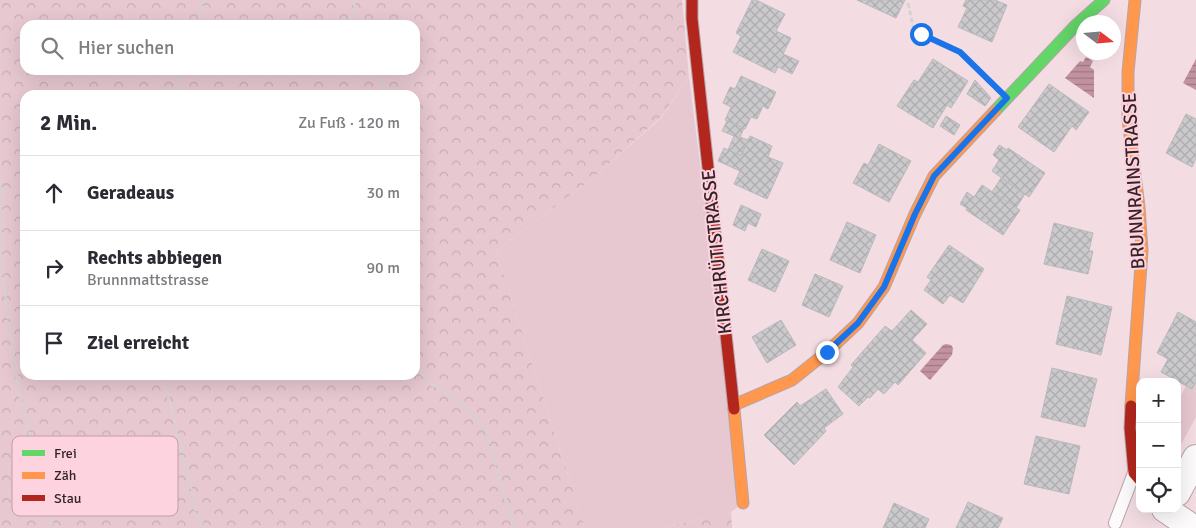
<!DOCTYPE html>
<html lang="de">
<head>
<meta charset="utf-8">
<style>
	:root { --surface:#fff; --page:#f7f7f7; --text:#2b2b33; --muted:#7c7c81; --line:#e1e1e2 }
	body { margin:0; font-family:Signika,sans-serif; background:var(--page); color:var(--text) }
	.controls { position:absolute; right:15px; bottom:15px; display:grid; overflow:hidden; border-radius:10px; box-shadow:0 5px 20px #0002 }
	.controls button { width:45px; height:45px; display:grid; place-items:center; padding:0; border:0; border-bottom:1px solid var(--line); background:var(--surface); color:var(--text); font:25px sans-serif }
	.compass { position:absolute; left:1076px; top:15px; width:45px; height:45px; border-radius:50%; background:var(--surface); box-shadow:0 5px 20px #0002; rotate:106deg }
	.stop { position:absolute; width:15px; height:15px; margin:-11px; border:4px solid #1a73e8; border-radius:50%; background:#fff }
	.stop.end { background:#1a73e8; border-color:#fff; box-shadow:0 1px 5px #0008 }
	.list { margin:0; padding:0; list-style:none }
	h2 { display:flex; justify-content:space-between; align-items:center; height:65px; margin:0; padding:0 20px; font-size:21px }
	h2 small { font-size:16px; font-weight:400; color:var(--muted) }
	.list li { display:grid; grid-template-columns:32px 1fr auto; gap:15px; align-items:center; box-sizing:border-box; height:75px; padding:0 20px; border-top:1px solid var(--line) }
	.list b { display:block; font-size:19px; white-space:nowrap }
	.list p { margin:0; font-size:16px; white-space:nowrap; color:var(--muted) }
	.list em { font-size:16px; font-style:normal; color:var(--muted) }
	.icon { flex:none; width:28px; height:28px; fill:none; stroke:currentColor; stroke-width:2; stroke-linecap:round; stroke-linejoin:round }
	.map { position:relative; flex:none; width:1196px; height:528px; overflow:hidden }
	.search { position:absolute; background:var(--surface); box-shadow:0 5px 20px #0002; left:20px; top:20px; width:400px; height:55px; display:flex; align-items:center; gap:12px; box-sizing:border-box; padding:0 18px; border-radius:15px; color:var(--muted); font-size:19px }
	.panel { position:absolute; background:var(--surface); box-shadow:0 5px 20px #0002; left:20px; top:90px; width:400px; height:290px; border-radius:15px }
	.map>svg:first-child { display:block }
	.grass { fill:#e7c8d0 }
	.forest { fill:url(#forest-crowns); fill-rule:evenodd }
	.water { fill:url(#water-rules) }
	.building { fill:url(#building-cross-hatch); stroke:#bab9bc }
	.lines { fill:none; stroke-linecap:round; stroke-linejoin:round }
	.lane-casing { stroke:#b6a5aa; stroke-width:14 }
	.street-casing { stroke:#b6a5aa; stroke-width:28 }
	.fast-casing { stroke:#b6a5aa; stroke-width:13 }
	.slow-casing { stroke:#b6a5aa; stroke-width:13 }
	.jam-casing { stroke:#b6a5aa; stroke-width:13 }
	.path { stroke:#d8d1d3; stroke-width:3; stroke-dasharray:5 2.5; stroke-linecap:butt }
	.lane { stroke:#fdfafb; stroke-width:12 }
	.street { stroke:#fdfafb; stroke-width:26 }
	.fast { stroke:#63d668; stroke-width:11 }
	.slow { stroke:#ff974d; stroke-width:11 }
	.jam { stroke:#b3261e; stroke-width:11 }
	.route { stroke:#1a73e8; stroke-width:6 }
	.labels { text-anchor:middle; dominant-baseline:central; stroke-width:4; stroke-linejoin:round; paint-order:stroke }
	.street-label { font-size:19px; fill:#342429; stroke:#fdd3df }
	.key { fill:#fdd3df; stroke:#c19ea8; stroke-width:1 }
	.key-label { font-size:14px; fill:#342429 }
</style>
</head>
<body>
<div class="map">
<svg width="1196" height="528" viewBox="0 0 1196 528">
	<defs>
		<pattern id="forest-crowns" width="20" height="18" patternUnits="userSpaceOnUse" patternTransform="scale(1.25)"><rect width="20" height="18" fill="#e7c8d0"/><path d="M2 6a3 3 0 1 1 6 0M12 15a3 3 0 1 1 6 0" fill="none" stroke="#c7acb3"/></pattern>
		<pattern id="water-rules" width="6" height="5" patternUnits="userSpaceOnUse" patternTransform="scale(1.25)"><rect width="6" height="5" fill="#c292a0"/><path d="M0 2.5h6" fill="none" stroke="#9e7782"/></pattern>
		<pattern id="building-cross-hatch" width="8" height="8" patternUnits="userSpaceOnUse" patternTransform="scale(1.25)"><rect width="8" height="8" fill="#cac9cc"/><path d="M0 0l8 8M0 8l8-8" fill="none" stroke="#aeacaf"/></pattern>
	</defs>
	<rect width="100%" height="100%" fill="#f3dde3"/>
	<g class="grass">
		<polygon points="689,77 743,503 731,512 661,528 585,528 496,251 593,178 661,118"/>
		<polygon points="1196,382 1196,417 1177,452 1177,402 1186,386 1192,389"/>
	</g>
	<g class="forest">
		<path d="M0,0h682l7,77 -28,40 -68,61 -97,73 89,277h-585zM25,25h390v45h-390zM25,95h390v280h-390z"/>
		<polygon points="731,512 732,528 661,528"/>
	</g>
	<g class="water">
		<polygon points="1086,57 1093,61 1090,67 1094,70 1094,98 1065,78 1080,61 1083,62"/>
		<polygon points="1196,59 1196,90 1183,83"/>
		<polygon points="946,344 951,345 953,348 952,355 930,380 920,371 943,345"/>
	</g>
	<g class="building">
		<polygon points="752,0 756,0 785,14 776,31 791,38 783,54 799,61 792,74 778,67 775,73 733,52 741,36 736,33"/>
		<polygon points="857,0 905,0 896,18"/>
		<polygon points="966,0 995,0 1007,5 992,42 958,27 967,8 963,6"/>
		<polygon points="933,59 968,81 951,108 947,105 933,128 897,106 914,80 918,82"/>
		<polygon points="741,76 776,92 768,109 763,106 757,119 751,117 745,129 725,120 731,107 723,103 730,87 735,89"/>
		<polygon points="975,80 991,98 985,106 967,94"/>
		<polygon points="1049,84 1089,112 1076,130 1072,126 1054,152 1018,127"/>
		<polygon points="1186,114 1196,119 1196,158 1192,167 1166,153"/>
		<polygon points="946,116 960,125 954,135 940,126"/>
		<polygon points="727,121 744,128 740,137 748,140 741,156 728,150 734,136 722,131"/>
		<polygon points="750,136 772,146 768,157 783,163 767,199 734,184 740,171 718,161 724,148 741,156"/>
		<polygon points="879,144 911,161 889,202 853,183 864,163 868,165"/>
		<polygon points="999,145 1007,150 1008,148 1045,173 1029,197 992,171 999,160 993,155"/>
		<polygon points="1001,178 1025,194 1016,208 992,192"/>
		<polygon points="982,185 1020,210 1003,235 966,210 967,208 960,204 967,192 974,197"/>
		<polygon points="741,205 761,214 756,227 748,223 745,231 733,225"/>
		<polygon points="847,222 876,235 860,273 830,260"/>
		<polygon points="1054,223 1093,233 1089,251 1093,251 1088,274 1044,264"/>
		<polygon points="949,245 984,269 963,303 950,295 943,304 924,290 931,280 927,277"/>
		<polygon points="762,249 789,261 775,292 748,280"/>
		<polygon points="815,274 843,286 829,317 802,305"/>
		<polygon points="1067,296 1112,307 1101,355 1056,344"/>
		<polygon points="911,310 927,324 912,340 926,353 898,385 895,382 884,394 878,389 870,398 868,397 859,406 838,387 853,367 851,365 885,326 892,331"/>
		<polygon points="1178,312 1196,322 1196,382 1192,389 1161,372 1168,359 1157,353"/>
		<polygon points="781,320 796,345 767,363 752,337"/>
		<polygon points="1052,368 1097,379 1085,427 1041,417"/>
		<polygon points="826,389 843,414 824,428 826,431 794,465 764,435 797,402 800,406"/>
		<polygon points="1036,436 1080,446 1069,494 1024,484"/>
		<polygon points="968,502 1003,518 998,528 956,528"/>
		<polygon points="894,503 929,519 925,528 883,528"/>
	</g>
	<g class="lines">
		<defs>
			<polyline id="lane" points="1115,523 1134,473"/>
			<g id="street">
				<polyline points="1177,493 1196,458"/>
				<polyline points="1165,509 1193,528"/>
			</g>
			<polyline id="fast" points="995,111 1076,25 1104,0"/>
			<g id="slow">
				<polyline points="734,405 792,380 827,352 858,323 884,287 915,214 934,176 995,111"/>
				<polyline points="1131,406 1142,251 1139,207 1128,119 1128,72 1135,0"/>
				<polyline points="734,409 743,503"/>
			</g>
			<g id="jam">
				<polyline points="692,0 692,19 734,409"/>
				<polyline points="1131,406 1130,428 1134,473 1140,480"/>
			</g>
		</defs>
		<use href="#lane" class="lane-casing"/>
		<use href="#street" class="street-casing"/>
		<use href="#fast" class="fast-casing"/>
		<use href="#slow" class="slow-casing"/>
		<use href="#jam" class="jam-casing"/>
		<g class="path">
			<polyline points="908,3 913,26 921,34 960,52 989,80"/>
			<polyline points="355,12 357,25"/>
			<polyline points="197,25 204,0"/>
			<polyline points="345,25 355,12 354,0"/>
			<polyline points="372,70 376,77 383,81 385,95"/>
			<polyline points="173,95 182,70"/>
			<polyline points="0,180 3,189 3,279 18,387 53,528"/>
			<polyline points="415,367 432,385 467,407 486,431 514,528"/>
			<polyline points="163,375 196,510 204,528"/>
		</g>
		<use href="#lane" class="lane"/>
		<use href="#street" class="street"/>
		<use href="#fast" class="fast"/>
		<use href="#slow" class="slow"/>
		<use href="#jam" class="jam"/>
	</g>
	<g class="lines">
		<polyline class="route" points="827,352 858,323 884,287 915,214 934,176 1007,98 960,52 921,34"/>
	</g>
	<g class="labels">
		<g class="street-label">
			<text transform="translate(1134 181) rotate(-93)">BRUNNRAINSTRASSE</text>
			<text transform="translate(717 252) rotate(-96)">KIRCHRÜTISTRASSE</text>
		</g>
	</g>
	<rect x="12" y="436" width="166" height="80" rx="8" class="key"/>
	<rect x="22" y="450" width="23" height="6" fill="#63d668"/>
	<rect x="22" y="472" width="23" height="7" fill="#ff974d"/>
	<rect x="22" y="495" width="23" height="6" fill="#b3261e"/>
	<g class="key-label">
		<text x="54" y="458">Frei</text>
		<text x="54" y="480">Zäh</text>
		<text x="54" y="503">Stau</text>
	</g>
</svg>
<div class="controls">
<button>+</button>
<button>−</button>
<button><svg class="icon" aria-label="locate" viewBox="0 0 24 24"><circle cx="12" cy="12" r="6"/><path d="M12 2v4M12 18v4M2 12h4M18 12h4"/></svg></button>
</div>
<svg class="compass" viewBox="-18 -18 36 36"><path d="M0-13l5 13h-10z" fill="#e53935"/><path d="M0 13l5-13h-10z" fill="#7c7c81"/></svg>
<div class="stop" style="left:921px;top:34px"></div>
<div class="stop end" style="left:827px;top:352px"></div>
<div class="search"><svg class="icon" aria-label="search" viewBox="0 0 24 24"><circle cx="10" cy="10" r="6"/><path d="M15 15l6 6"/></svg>Hier suchen</div>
<section class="panel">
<h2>2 Min.<small>Zu Fuß · 120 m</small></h2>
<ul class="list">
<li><svg class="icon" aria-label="ahead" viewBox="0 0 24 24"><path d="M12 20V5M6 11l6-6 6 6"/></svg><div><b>Geradeaus</b></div><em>30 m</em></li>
<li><svg class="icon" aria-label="right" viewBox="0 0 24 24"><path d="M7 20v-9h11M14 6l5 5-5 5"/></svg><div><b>Rechts abbiegen</b><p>Brunnmattstrasse</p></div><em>90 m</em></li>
<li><svg class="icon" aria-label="arrive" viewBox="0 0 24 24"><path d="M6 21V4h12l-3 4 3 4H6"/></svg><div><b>Ziel erreicht</b></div></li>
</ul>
</section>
</div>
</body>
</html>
